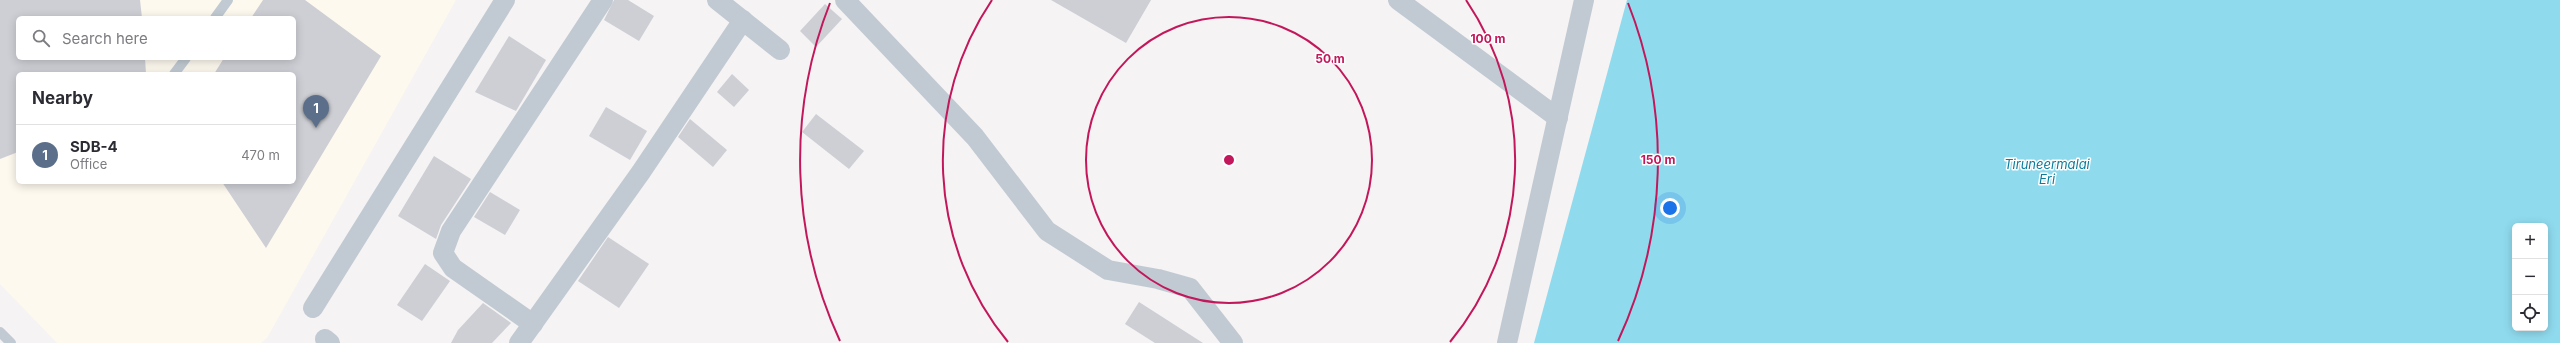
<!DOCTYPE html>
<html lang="en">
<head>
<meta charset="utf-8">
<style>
	:root { --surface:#fff; --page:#f7f7f7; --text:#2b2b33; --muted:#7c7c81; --line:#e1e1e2; --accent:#b45309 }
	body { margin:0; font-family:Inter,sans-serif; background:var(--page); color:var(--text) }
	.controls { position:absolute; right:12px; bottom:12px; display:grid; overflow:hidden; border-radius:6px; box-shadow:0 2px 10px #0003 }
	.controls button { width:36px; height:36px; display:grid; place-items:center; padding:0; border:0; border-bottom:1px solid var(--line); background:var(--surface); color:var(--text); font:20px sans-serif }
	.you { position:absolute; left:1670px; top:208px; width:14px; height:14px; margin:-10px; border:3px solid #fff; border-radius:50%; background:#1a73e8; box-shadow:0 0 0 6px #1a73e833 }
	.badge { display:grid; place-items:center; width:26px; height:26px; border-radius:50%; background:var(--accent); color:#fff; font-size:13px; font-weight:700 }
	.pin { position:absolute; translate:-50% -33px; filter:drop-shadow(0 1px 2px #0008) }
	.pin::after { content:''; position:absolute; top:21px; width:14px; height:12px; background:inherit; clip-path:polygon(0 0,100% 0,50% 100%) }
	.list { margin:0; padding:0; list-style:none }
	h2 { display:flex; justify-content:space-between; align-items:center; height:52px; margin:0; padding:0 16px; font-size:17px }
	h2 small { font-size:13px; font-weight:400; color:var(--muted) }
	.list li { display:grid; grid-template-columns:26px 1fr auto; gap:12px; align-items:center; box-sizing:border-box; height:60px; padding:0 16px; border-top:1px solid var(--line) }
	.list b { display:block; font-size:15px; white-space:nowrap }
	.list p { margin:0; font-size:13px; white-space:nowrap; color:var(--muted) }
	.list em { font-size:13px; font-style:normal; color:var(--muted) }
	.icon { flex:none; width:22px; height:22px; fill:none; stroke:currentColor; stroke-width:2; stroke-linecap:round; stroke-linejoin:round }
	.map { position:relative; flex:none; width:2560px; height:343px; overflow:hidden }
	.search { position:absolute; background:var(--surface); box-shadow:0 2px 10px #0003; left:16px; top:16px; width:280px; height:44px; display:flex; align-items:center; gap:10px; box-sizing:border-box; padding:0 14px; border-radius:6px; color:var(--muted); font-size:15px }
	.panel { position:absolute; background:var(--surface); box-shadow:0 2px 10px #0003; left:16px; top:72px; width:280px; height:112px; border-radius:6px }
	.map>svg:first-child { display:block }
	.commercial { fill:#fdf9ef; fill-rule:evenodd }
	.water { fill:#90daee; fill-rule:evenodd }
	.building { fill:#cdcfd5 }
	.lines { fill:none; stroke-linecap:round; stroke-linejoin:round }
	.service { stroke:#c1cad2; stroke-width:10 }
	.minor { stroke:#c1cad2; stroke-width:20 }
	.ring { fill:none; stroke:#c2185b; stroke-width:2 }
	.labels { text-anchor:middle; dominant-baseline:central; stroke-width:3; stroke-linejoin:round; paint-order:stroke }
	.water-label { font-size:13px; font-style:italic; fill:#0c7c9b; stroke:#fff }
	.centre { fill:#c2185b; stroke:#fff; stroke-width:2 }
	.ring-label { font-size:12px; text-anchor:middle; font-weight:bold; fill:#c2185b; stroke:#fff; stroke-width:3; stroke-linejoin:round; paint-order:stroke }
</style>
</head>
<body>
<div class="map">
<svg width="2560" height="343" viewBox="0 0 2560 343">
	<rect width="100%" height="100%" fill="#f5f3f3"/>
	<path class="commercial" d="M0,0h456l-189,338 -6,5h-204l-57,-59zM18,18h276v40h-276zM18,74h276v108h-276z"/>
	<path class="water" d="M1627,0h933v343h-1026zM2515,226h30v102h-30z"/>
	<g class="building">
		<polygon points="0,0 140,0 142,18 18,18 18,58 145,58 146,74 18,74 18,152 0,159"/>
		<polygon points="263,0 305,0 381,56 266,248 222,182 294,182 294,74 214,74 224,58 294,58 294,18 251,18"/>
		<polygon points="614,0 628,0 654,16 639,41 604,20"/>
		<polygon points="1051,0 1151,0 1126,43"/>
		<polygon points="825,4 842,19 816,47 800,31"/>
		<polygon points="509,36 546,60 516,111 475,92"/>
		<polygon points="732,74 749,90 734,107 717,92"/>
		<polygon points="606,107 647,131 630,160 589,136"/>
		<polygon points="816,114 864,151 849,169 802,132"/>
		<polygon points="690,119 727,150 713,167 678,137"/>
		<polygon points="434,156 471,179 441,225 436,239 398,216"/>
		<polygon points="490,192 520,210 505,235 474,217"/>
		<polygon points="608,237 649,264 619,308 578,281"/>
		<polygon points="425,264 450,281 422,321 397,305"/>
		<polygon points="1139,302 1203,343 1155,343 1125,324"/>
		<polygon points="483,303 511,323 492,343 451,343 458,330"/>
	</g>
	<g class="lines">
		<g class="service">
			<polyline points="215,18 228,0"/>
			<polyline points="174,74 186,58"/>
			<polyline points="0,332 11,343"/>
		</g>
		<g class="minor">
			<polyline points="717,0 780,50"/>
			<polyline points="845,0 975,137 1047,231 1108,270 1158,279 1190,288 1233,343"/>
			<polyline points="1398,0 1558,118"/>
			<polyline points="313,308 505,0"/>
			<polyline points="533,324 453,268 443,253 451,231 603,0"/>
			<polyline points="325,339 330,343"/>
			<polyline points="519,343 641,172 743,20"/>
			<polyline points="1507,343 1584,0"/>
		</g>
	</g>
	<g class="ring">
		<circle cx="1229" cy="160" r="143"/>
		<path d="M1008 342A286 286 0 0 1 992 0M1466 0A286 286 0 0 1 1450 342"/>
		<path d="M840 341A429 429 0 0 1 830 3M1628 3A429 429 0 0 1 1618 341"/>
	</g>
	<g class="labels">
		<g class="water-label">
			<text x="2047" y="164">Tiruneermalai<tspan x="2047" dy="15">Eri</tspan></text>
		</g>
	</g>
	<circle cx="1229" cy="160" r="6" class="centre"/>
	<g class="ring-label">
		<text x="1488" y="43">100 m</text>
		<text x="1330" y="63">50 m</text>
		<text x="1658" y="164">150 m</text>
	</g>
</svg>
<div class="controls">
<button>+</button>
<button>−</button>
<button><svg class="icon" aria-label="locate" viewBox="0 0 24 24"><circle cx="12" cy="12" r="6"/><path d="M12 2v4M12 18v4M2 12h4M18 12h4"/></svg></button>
</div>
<div class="you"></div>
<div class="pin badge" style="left:316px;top:128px;background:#5c6f8a">1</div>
<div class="search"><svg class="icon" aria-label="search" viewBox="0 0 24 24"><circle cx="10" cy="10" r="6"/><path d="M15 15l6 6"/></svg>Search here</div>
<section class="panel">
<h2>Nearby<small></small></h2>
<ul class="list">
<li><span class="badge" style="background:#5c6f8a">1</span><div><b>SDB-4</b><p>Office</p></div><em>470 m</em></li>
</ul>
</section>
</div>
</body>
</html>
